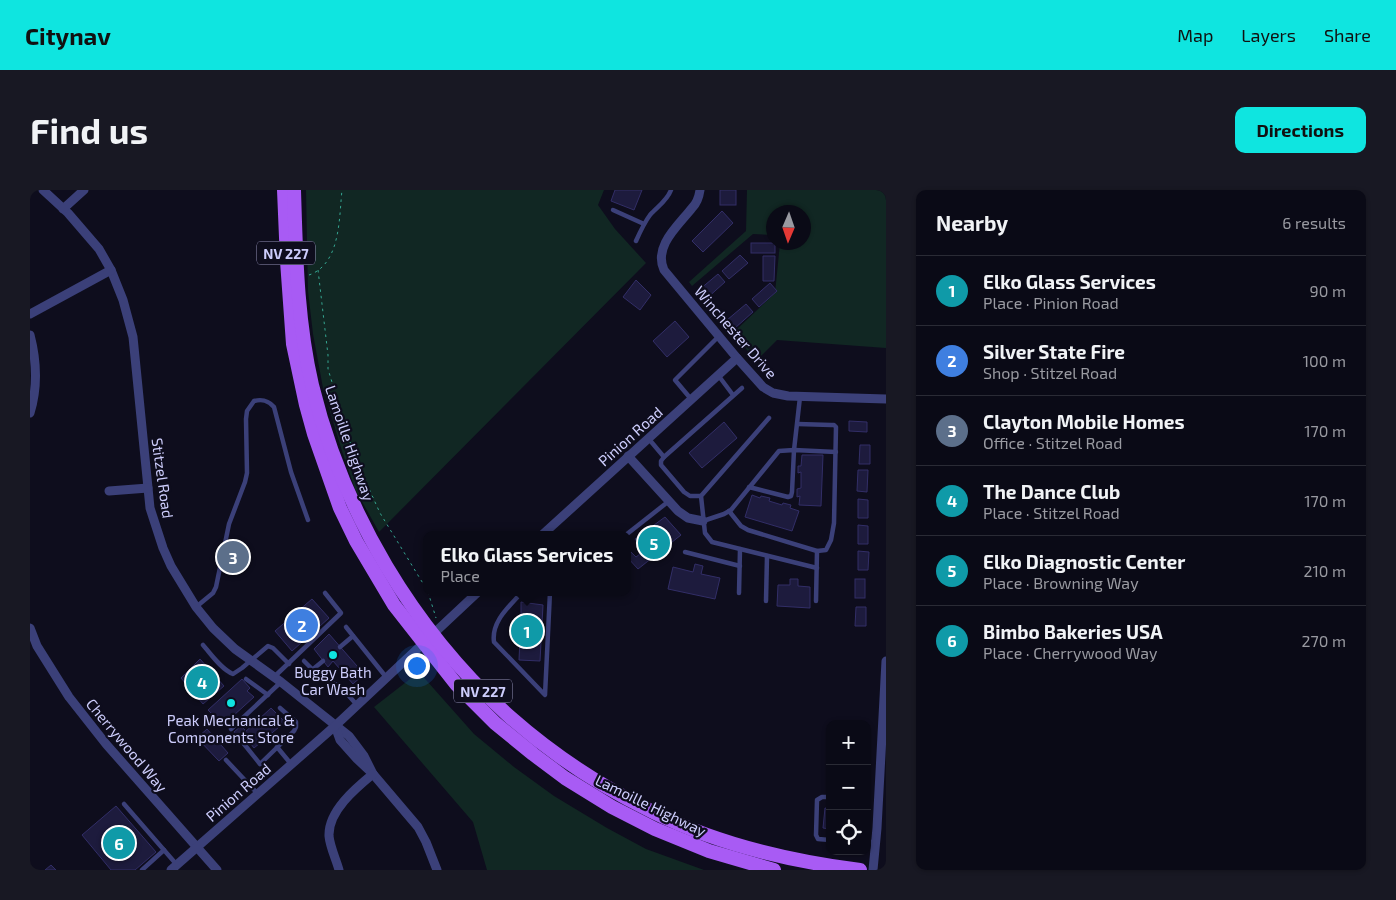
<!DOCTYPE html>
<html lang="en">
<head>
<meta charset="utf-8">
<style>
	:root { --surface:#0a0a16; --page:#181823; --text:#f1f3f6; --muted:#999aa1; --line:#2a2b35; --accent:#0fe5e0 }
	body { margin:0; font-family:"Exo 2",sans-serif; background:var(--page); color:var(--text) }
	.controls { position:absolute; right:15px; bottom:15px; display:grid; overflow:hidden; border-radius:10px; box-shadow:0 1px 4px #0004 }
	.controls button { width:45px; height:45px; display:grid; place-items:center; padding:0; border:0; border-bottom:1px solid var(--line); background:var(--surface); color:var(--text); font:25px sans-serif }
	.compass { position:absolute; left:736px; top:15px; width:45px; height:45px; border-radius:50%; background:var(--surface); box-shadow:0 1px 4px #0004; rotate:182deg }
	.you { position:absolute; left:386px; top:475px; width:18px; height:18px; margin:-12px; border:4px solid #fff; border-radius:50%; background:#1a73e8; box-shadow:0 0 0 8px #1a73e833 }
	.badge { display:grid; place-items:center; width:32px; height:32px; border-radius:50%; background:var(--accent); color:#fff; font-size:16px; font-weight:700 }
	.pin { position:absolute; translate:-50% -50%; border:2px solid #fff; box-shadow:0 1px 5px #0006 }
	.popup { position:absolute; left:393px; top:341px; width:208px; height:65px; box-sizing:border-box; display:grid; place-content:center; border-radius:10px; background:var(--surface); filter:drop-shadow(0 1px 4px #0005); font-size:16px; white-space:nowrap; color:var(--muted) }
	.popup b { font-size:19px; color:var(--text) }
	.popup::after { content:''; position:absolute; left:50%; top:100%; margin-left:-10px; border:10px solid transparent; border-top-color:var(--surface) }
	.list { margin:0; padding:0; list-style:none }
	h2 { display:flex; justify-content:space-between; align-items:center; height:65px; margin:0; padding:0 20px; font-size:21px }
	h2 small { font-size:16px; font-weight:400; color:var(--muted) }
	.list li { display:grid; grid-template-columns:32px 1fr auto; gap:15px; align-items:center; box-sizing:border-box; height:70px; padding:0 20px; border-top:1px solid var(--line) }
	.list b { display:block; font-size:19px; white-space:nowrap }
	.list p { margin:0; font-size:16px; white-space:nowrap; color:var(--muted) }
	.list em { font-size:16px; font-style:normal; color:var(--muted) }
	.icon { flex:none; width:28px; height:28px; fill:none; stroke:currentColor; stroke-width:2; stroke-linecap:round; stroke-linejoin:round }
	.map { position:relative; flex:none; width:856px; height:680px; overflow:hidden; border-radius:10px }
	header { display:flex; align-items:center; gap:30px; box-sizing:border-box; height:70px; padding:0 25px; background:var(--accent); color:#111 }
	header strong { font-size:24px }
	nav { display:flex; gap:28px; margin-inline-start:auto; font-size:18px }
	.intro { display:flex; align-items:center; justify-content:space-between; box-sizing:border-box; height:120px; padding:0 30px }
	h1 { margin:0; font-size:35px }
	.button { padding:12px 22px; border-radius:10px; background:var(--accent); color:#111; font-size:18px; font-weight:700 }
	main { display:flex; gap:30px; padding:0 30px }
	aside { flex:1; background:var(--surface); border-radius:10px; box-shadow:0 1px 4px #0004 }
	.map>svg:first-child { display:block }
	.green { fill:#112723 }
	.building { fill:#1d1b3d; stroke:#322e67 }
	.lines { fill:none; stroke-linecap:round; stroke-linejoin:round }
	.path { stroke:#35a792; stroke-width:1; stroke-dasharray:2.5 4; stroke-linecap:butt }
	.service { stroke:#3b4079; stroke-width:4.5 }
	.minor { stroke:#3b4079; stroke-width:9 }
	.primary { stroke:#a85bf4; stroke-width:14 }
	.poi-dot { fill:#0fe5e0; stroke:#0e0d1d; stroke-width:2 }
	.labels { text-anchor:middle; dominant-baseline:central; stroke-width:4.5; stroke-linejoin:round; paint-order:stroke }
	.shield { fill:#0e0d1d; stroke:#9493b9; stroke-width:1 }
	.shield-label { font-size:14px; font-weight:bold; fill:#cdcdfc }
	.street-label { font-size:15px; fill:#cdcdfc; stroke:#0e0d1d }
	.poi-label { font-size:15px; fill:#cdcdfc; stroke:#0e0d1d }
</style>
</head>
<body>
<header>
<strong>Citynav</strong>
<nav><a>Map</a><a>Layers</a><a>Share</a></nav>
</header>
<div class="intro"><h1>Find us</h1><a class="button">Directions</a></div>
<main>
<div class="map">
<svg width="856" height="680" viewBox="0 0 856 680">
	<rect width="100%" height="100%" fill="#0e0d1d"/>
	<g class="green">
		<polygon points="276,0 574,0 568,15 585,39 616,73 349,342 325,299 312,261 293,198 283,144 278,101"/>
		<polygon points="717,0 856,0 856,158 747,150 726,171 703,143 745,103 750,53 774,52 774,22 744,22 743,45 723,44 662,96 659,92 716,41"/>
		<polygon points="389,482 444,544 484,577 524,606 577,638 616,659 674,680 457,680 443,632 344,517"/>
	</g>
	<g class="building">
		<polygon points="585,0 612,0 604,20 581,11"/>
		<rect x="690" y="0" width="16" height="15"/>
		<polygon points="692,21 703,33 673,62 662,51"/>
		<rect x="721" y="53" width="24" height="10"/>
		<polygon points="710,65 718,73 699,89 692,81"/>
		<polygon points="733,66 745,66 744,91 733,91"/>
		<polygon points="688,84 695,92 676,109 669,100"/>
		<polygon points="606,90 621,105 610,120 593,107"/>
		<polygon points="740,93 747,101 729,117 722,109"/>
		<polygon points="716,114 723,122 705,138 697,130"/>
		<polygon points="645,131 659,147 637,167 623,151"/>
		<polygon points="819,231 837,232 837,242 819,241"/>
		<polygon points="694,232 707,248 672,278 659,263"/>
		<polygon points="830,255 840,255 840,274 829,274"/>
		<polygon points="772,265 793,265 791,316 769,315 770,306 767,307 767,299 771,298 771,282 768,283 768,276 771,276"/>
		<polygon points="828,280 838,280 837,302 827,301"/>
		<polygon points="722,305 730,308 731,306 740,308 739,311 752,315 753,313 761,315 760,318 769,321 762,341 715,327"/>
		<polygon points="828,309 838,310 838,328 828,328"/>
		<polygon points="635,327 651,345 608,379 597,367 597,358 606,367 614,361 605,349"/>
		<polygon points="828,335 838,336 838,354 828,354"/>
		<polygon points="203,357 216,373 207,381 204,377 202,379 195,372 197,370 193,365"/>
		<polygon points="828,361 839,362 838,380 828,380"/>
		<polygon points="665,374 673,376 671,384 690,388 685,409 638,399 643,377 663,382"/>
		<polygon points="760,389 768,389 768,396 780,397 780,418 747,416 748,395 760,395"/>
		<rect x="825" y="389" width="10" height="19"/>
		<polygon points="282,409 299,428 262,461 245,441"/>
		<polygon points="491,412 513,415 510,471 489,470 490,448 482,448 483,434 491,434"/>
		<polygon points="826,417 836,417 836,436 825,436"/>
		<polygon points="299,444 334,484 323,494 303,471 298,477 284,459"/>
		<polygon points="170,469 194,496 173,514 151,488"/>
		<polygon points="212,489 220,498 217,501 224,507 193,535 178,520"/>
		<polygon points="241,518 255,532 224,558 213,544"/>
		<polygon points="211,536 215,540 208,547 204,542"/>
		<polygon points="177,539 198,563 189,571 167,548"/>
		<polygon points="86,616 126,662 105,680 81,680 52,645"/>
		<polygon points="795,618 800,619 800,639 793,638"/>
		<polygon points="21,675 26,680 15,680"/>
	</g>
	<g class="lines">
		<g class="path">
			<polyline points="288,80 298,165 298,179 320,252 330,279 350,323 397,400"/>
			<path d="M279,85c32,-11 30,-58 33,-85"/>
			<polyline points="398,402 406,428"/>
		</g>
		<g class="service">
			<polyline points="583,20 614,34"/>
			<path d="M606,51c4,-9 8,-18 14,-26 7,-8 17,-14 21,-25"/>
			<polyline points="688,185 703,205"/>
			<polyline points="661,209 645,190 689,146"/>
			<polyline points="739,228 671,306 675,343 682,352 787,378"/>
			<polyline points="618,248 634,267"/>
			<polyline points="719,297 758,307 761,306 762,302 764,260 770,207"/>
			<polyline points="671,306 660,306 654,302 631,275 631,271 634,267 712,198"/>
			<polyline points="699,321 711,336 718,340 787,361 796,360 801,350 804,333 806,237 804,235 801,235 768,234"/>
			<polyline points="673,331 694,324 701,320 749,261 764,260 806,262"/>
			<polyline points="597,344 639,311"/>
			<polyline points="655,362 710,376"/>
			<path d="M492,402c-12,14 -31,29 -28,50l51,53 5,-103"/>
			<polyline points="709,403 710,359"/>
			<polyline points="736,411 737,366"/>
			<polyline points="786,411 787,361"/>
			<path d="M166,417l17,-14 3,-6 13,-63 16,-42 2,-9 -1,-54 1,-8 7,-10c8,-2 14,-1 20,6l17,65 17,48"/>
			<polyline points="316,437 356,487"/>
			<path d="M173,455c8,9 18,24 30,29l9,-6 26,-22 5,2 16,16"/>
			<polyline points="310,457 323,446"/>
			<polyline points="274,471 292,489 310,496 327,515"/>
			<polyline points="282,480 293,471"/>
			<polyline points="244,487 311,423 295,403"/>
			<polyline points="216,489 238,505"/>
			<polyline points="201,539 251,492"/>
			<polyline points="214,554 230,574 264,541 266,537 266,532 250,518"/>
			<polyline points="247,557 261,574"/>
			<polyline points="196,570 227,603"/>
			<polyline points="800,607 792,607 787,610 786,645 788,649 800,650"/>
			<polyline points="94,614 147,675"/>
			<polyline points="837,652 846,652"/>
			<polyline points="112,680 134,660"/>
		</g>
		<g class="minor">
			<polyline points="13,0 38,23 69,59 81,80 93,110 103,147 120,318 133,358 141,376 166,417 183,438 205,459 251,492 319,546 334,566 343,584"/>
			<path d="M670,0c-1,7 -3,13 -8,18 -13,17 -39,38 -28,62l73,88 26,29 10,6 15,3 98,3"/>
			<polyline points="33,19 54,0"/>
			<polyline points="0,124 81,80"/>
			<path d="M0,145c7,27 8,52 0,78"/>
			<polyline points="598,266 648,321 658,328 673,331"/>
			<polyline points="79,301 118,298"/>
			<polyline points="512,345 707,168"/>
			<polyline points="0,438 7,456 39,507 76,554 187,680"/>
			<polyline points="305,536 310,550 327,569 343,584 388,637 396,652 407,680"/>
			<polyline points="141,680 305,536 448,402"/>
			<path d="M309,680c-3,-11 -9,-23 -10,-34 -1,-25 27,-48 44,-62"/>
			<polyline points="843,680 847,638 856,471"/>
		</g>
		<g class="primary">
			<polyline points="254,0 257,71 263,154 276,215 284,244 310,318 326,351 364,415 426,494 465,533 503,564 535,588 582,617 625,639 679,661 744,680"/>
			<path d="M264,0c2,65 3,131 18,195 31,127 101,245 198,332 43,38 92,70 143,95 64,32 136,49 207,58"/>
		</g>
	</g>
	<g class="poi-dot">
		<circle cx="303" cy="465" r="5"/>
		<circle cx="201" cy="513" r="5"/>
	</g>
	<g class="labels">
		<g class="shield">
			<rect x="227" y="51.5" width="58" height="23" rx="4"/>
			<rect x="424" y="489.5" width="58" height="23" rx="4"/>
		</g>
		<g class="shield-label">
			<text x="256" y="63">NV 227</text>
			<text x="453" y="501">NV 227</text>
		</g>
		<g class="street-label">
			<text transform="translate(706 142) rotate(49)">Winchester Drive</text>
			<text transform="translate(600 246) rotate(-42)">Pinion Road</text>
			<text transform="translate(320 253) rotate(71)">Lamoille Highway</text>
			<text transform="translate(133 288) rotate(82)">Stitzel Road</text>
			<text transform="translate(97 555) rotate(50)">Cherrywood Way</text>
			<text transform="translate(208 602) rotate(-41)">Pinion Road</text>
			<text transform="translate(621 615) rotate(26)">Lamoille Highway</text>
		</g>
		<g class="poi-label">
			<text x="303" y="482">Buggy Bath<tspan x="303" dy="17">Car Wash</tspan></text>
			<text x="201" y="530">Peak Mechanical &amp;<tspan x="201" dy="17">Components Store</tspan></text>
		</g>
	</g>
</svg>
<div class="controls">
<button>+</button>
<button>−</button>
<button><svg class="icon" aria-label="locate" viewBox="0 0 24 24"><circle cx="12" cy="12" r="6"/><path d="M12 2v4M12 18v4M2 12h4M18 12h4"/></svg></button>
</div>
<svg class="compass" viewBox="-18 -18 36 36"><path d="M0-13l5 13h-10z" fill="#e53935"/><path d="M0 13l5-13h-10z" fill="#999aa1"/></svg>
<div class="you"></div>
<div class="pin badge" style="left:497px;top:441px;background:#0f9aa8">1</div>
<div class="popup"><b>Elko Glass Services</b>Place</div>
<div class="pin badge" style="left:272px;top:435px;background:#3f7fe0">2</div>
<div class="pin badge" style="left:203px;top:367px;background:#5c6f8a">3</div>
<div class="pin badge" style="left:172px;top:492px;background:#0f9aa8">4</div>
<div class="pin badge" style="left:624px;top:353px;background:#0f9aa8">5</div>
<div class="pin badge" style="left:89px;top:653px;background:#0f9aa8">6</div>
</div>
<aside>
<h2>Nearby<small>6 results</small></h2>
<ul class="list">
<li><span class="badge" style="background:#0f9aa8">1</span><div><b>Elko Glass Services</b><p>Place · Pinion Road</p></div><em>90 m</em></li>
<li><span class="badge" style="background:#3f7fe0">2</span><div><b>Silver State Fire</b><p>Shop · Stitzel Road</p></div><em>100 m</em></li>
<li><span class="badge" style="background:#5c6f8a">3</span><div><b>Clayton Mobile Homes</b><p>Office · Stitzel Road</p></div><em>170 m</em></li>
<li><span class="badge" style="background:#0f9aa8">4</span><div><b>The Dance Club</b><p>Place · Stitzel Road</p></div><em>170 m</em></li>
<li><span class="badge" style="background:#0f9aa8">5</span><div><b>Elko Diagnostic Center</b><p>Place · Browning Way</p></div><em>210 m</em></li>
<li><span class="badge" style="background:#0f9aa8">6</span><div><b>Bimbo Bakeries USA</b><p>Place · Cherrywood Way</p></div><em>270 m</em></li>
</ul>
</aside>
</main>
</body>
</html>
